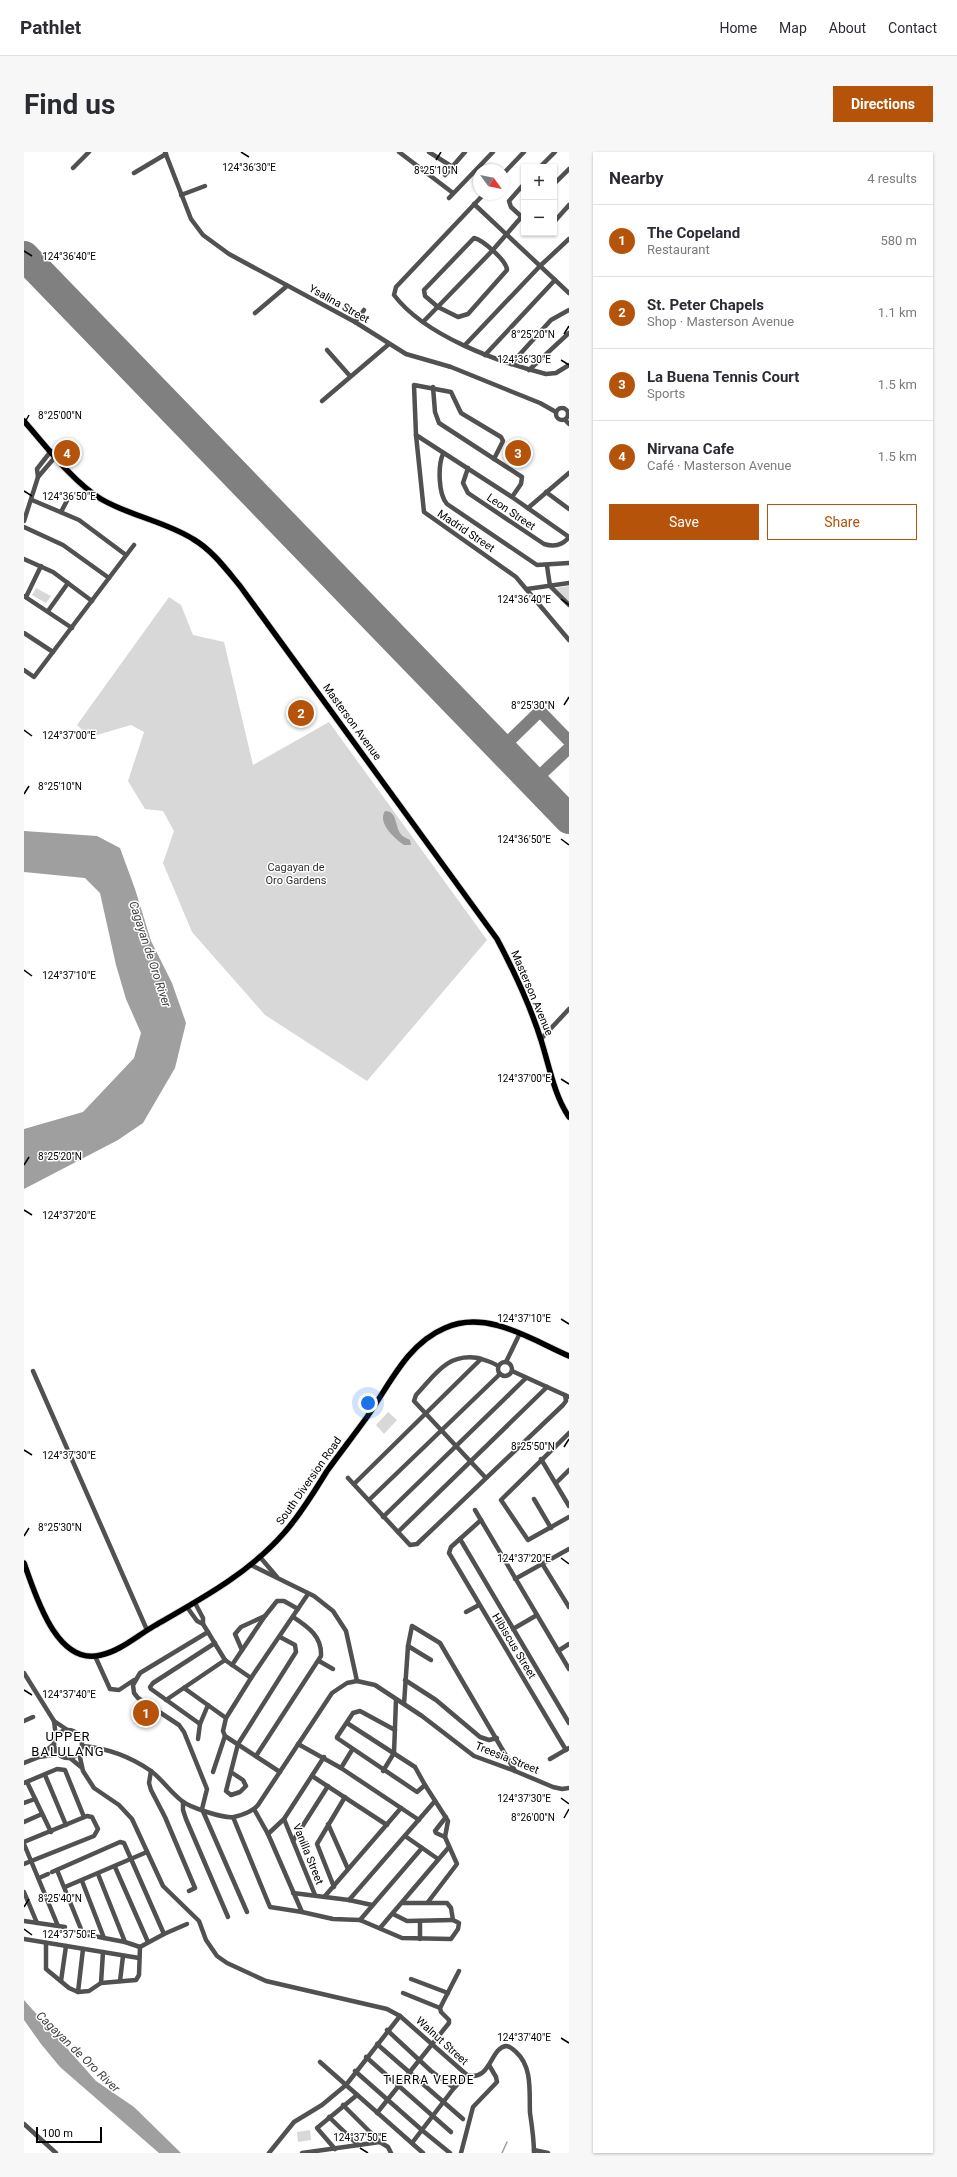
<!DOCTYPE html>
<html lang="en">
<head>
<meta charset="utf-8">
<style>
	:root { --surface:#fff; --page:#f7f7f7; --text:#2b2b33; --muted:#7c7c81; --line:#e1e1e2; --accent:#b45309 }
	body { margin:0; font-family:Roboto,sans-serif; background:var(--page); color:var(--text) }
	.controls { position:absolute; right:12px; top:12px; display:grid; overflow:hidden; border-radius:0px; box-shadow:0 1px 3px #0004 }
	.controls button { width:36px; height:36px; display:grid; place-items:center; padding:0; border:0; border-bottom:1px solid var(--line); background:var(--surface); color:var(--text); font:20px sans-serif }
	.compass { position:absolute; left:449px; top:12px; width:36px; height:36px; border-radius:50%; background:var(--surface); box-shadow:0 1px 3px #0004; rotate:123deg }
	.scale { position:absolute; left:12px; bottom:10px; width:66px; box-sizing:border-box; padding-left:4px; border:2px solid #000; border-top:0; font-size:11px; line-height:14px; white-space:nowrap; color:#000; -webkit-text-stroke:3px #fff; paint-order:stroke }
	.you { position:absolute; left:344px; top:1251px; width:14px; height:14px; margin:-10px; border:3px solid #fff; border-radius:50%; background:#1a73e8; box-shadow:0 0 0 6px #1a73e833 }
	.badge { display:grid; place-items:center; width:26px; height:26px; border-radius:50%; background:var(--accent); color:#fff; font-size:13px; font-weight:700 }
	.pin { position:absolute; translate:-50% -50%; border:2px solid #fff; box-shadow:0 1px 4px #0006 }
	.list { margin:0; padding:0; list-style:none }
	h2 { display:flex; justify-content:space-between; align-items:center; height:52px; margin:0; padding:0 16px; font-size:17px }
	h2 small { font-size:13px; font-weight:400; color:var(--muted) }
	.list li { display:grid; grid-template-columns:26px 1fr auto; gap:12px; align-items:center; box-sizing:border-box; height:72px; padding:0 16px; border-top:1px solid var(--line) }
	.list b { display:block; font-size:15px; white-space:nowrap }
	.list p { margin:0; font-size:13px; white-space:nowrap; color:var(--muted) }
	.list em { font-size:13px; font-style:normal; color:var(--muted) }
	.actions { display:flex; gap:8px; padding:12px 16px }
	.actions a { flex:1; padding:9px 0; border:1px solid var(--accent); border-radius:0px; text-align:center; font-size:14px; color:var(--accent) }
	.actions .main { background:var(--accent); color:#fff }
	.map { position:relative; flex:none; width:545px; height:2001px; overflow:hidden; border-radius:0px }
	header { display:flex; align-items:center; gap:24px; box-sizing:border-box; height:56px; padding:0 20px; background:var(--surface); border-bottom:1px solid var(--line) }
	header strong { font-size:19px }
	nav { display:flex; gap:22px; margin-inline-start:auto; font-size:14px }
	.intro { display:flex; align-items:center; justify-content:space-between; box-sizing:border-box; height:96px; padding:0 24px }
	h1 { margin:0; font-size:28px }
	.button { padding:10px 18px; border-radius:0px; background:var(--accent); color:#fff; font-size:14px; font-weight:700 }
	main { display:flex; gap:24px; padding:0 24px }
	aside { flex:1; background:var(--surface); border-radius:0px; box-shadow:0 1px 3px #0004 }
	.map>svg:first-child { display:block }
	.green { fill:#d8d8d8 }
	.water { fill:#9f9f9f }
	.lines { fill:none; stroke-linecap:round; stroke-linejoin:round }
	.stream { stroke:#9f9f9f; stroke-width:1.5 }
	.taxiway { stroke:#808080; stroke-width:12 }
	.runway { stroke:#808080; stroke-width:30 }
	.major-casing { stroke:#dbdbdb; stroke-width:7 }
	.minor { stroke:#515151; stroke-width:4.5 }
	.major { stroke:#000; stroke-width:5.5 }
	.ticks { fill:none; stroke:#000; stroke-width:1.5 }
	.labels { text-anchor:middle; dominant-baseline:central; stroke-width:3; stroke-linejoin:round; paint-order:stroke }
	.street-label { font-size:11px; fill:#000; stroke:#fff }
	.park-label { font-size:11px; fill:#2f2f2f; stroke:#fff }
	.water-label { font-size:12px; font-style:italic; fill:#404040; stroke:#fff }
	.neighbourhood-label { font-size:12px; letter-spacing:1px; fill:#000; stroke:#fff }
	.quarter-label { font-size:13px; letter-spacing:1px; fill:#000; stroke:#fff }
	.ticks-label { font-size:10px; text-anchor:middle; fill:#000; stroke:#fff; stroke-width:3; stroke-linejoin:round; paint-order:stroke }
</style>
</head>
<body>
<header>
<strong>Pathlet</strong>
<nav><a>Home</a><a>Map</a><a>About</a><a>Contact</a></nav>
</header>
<div class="intro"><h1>Find us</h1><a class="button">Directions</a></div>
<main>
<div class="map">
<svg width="545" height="2001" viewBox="0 0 545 2001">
	<rect width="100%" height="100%" fill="#fff"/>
	<g class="green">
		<polygon points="489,291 506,303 500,313 482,300"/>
		<polygon points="545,434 545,450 531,436"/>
		<polygon points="12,436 27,444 22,451 8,443"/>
		<polygon points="145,445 157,453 169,483 200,490 229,613 305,570 463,788 343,929 241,863 168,780 139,711 150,679 139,659 121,657 104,629 120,580 107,573 66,585 53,573"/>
		<polygon points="364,1260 373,1268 360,1282 352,1273"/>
		<polygon points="286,1978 287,1988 274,1990 273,1980"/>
	</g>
	<g class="water">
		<path d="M361,659c12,0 10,14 15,22 2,4 7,5 10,7l1,5h-7c-9,-6 -27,-22 -19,-34z"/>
		<polygon points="0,679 73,684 96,696 111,737 127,789 148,831 162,871 151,916 119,971 94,988 0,1037 0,977 59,960 110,906 117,881 102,847 92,813 76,741 61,726 0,720"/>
		<polygon points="0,1848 72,1929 110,1955 157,2001 135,2001 36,1915 17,1892 0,1868"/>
	</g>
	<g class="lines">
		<polyline class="stream" points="478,2001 483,1990"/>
		<g class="taxiway">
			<polyline points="477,597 516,559 545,589"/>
			<polyline points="509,630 545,596"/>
		</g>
		<polyline class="runway" points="0,104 545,667"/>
		<defs>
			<g id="major">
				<path d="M0,269c22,25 49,61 77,78 29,17 63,22 92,40 19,11 33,30 47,47l257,353c17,32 33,66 44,101 8,25 13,55 28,77"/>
				<path d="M0,1411c11,30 32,104 77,92 19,-4 36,-19 53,-29 47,-27 94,-52 130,-93 17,-19 30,-41 43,-62 13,-18 27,-36 40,-54 23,-33 40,-73 78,-89 42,-19 87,12 124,28"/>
			</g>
		</defs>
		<use href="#major" class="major-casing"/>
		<g class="minor">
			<polyline points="141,0 167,67 179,83 205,102 331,170 382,202 427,215 516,251 532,260"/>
			<polyline points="375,0 429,41"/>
			<polyline points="405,0 427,14"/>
			<polyline points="516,15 531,0"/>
			<polyline points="49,16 65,0"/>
			<polyline points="110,21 142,2"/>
			<polyline points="479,22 500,0"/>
			<polyline points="421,23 441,0"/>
			<polyline points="500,32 485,49 487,55 500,67"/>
			<polyline points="530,32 545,17"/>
			<path d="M460,42l-88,93 -2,8c31,41 104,67 152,79l10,-1 13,-8"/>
			<polyline points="157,43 181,34"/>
			<polyline points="425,46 469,0"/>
			<polyline points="450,52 545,141"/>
			<polyline points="530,70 545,53"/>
			<path d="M450,86c9,2 33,23 33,32l-39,44 -10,3 -20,-10 -13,-11 -1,-6z"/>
			<polyline points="231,161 263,134"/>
			<polyline points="331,170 340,158"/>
			<polyline points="399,170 468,99 500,62"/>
			<polyline points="441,193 516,114 545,87"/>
			<polyline points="303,198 326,224"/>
			<polyline points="461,203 531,128"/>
			<polyline points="487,212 527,168 545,158"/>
			<polyline points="505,218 545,181"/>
			<polyline points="409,235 411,260 415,271 498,325 497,332 488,345"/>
			<polyline points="298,249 365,192"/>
			<circle cx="538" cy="262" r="6"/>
			<polyline points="541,268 545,272"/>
			<path d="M392,283l96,62 57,40c-6,8 -15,10 -25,7l-76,-51 -5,-10 5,-15"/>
			<path d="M419,302c-5,11 -5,40 4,50l90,61 32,-2"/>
			<polyline points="470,307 479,289 477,285 437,261 427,240 390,233 392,283 400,360 492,425 545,488"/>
			<polyline points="14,325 13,317 27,299"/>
			<polyline points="522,340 545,357"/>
			<polyline points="8,348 55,368 102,403"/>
			<polyline points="504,356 545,321"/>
			<polyline points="37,360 46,343"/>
			<polyline points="0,369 14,325 32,304"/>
			<polyline points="0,375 39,393 85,426"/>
			<polyline points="0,407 29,420 68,449"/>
			<polyline points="523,414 526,434 545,453"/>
			<polyline points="503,437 545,431"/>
			<polyline points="0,444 48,476"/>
			<polyline points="2,445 17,414"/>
			<polyline points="24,459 44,431"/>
			<polyline points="0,481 29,500"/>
			<polyline points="0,518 10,525 110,393"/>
			<polyline points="517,887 545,857"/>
			<circle cx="481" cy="1217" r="7"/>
			<polyline points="482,1210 496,1181"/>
			<polyline points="9,1219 123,1478"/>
			<polyline points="488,1219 545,1245"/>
			<polyline points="545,1281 477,1348 504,1388 545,1365"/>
			<polyline points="517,1307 545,1354"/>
			<path d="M461,1325l-71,-76 2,-6c19,-20 31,-42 62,-37 7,2 15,4 20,8"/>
			<polyline points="324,1326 386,1393 393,1392 539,1253 542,1249 541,1243"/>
			<polyline points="532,1331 545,1318"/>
			<polyline points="330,1332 457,1207"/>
			<polyline points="510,1347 527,1376"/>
			<polyline points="345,1348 476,1222"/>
			<polyline points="451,1358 545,1517"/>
			<polyline points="359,1365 502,1226"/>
			<polyline points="457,1368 427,1395 425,1401 542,1598"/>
			<polyline points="374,1380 523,1235"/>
			<polyline points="436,1387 545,1571"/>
			<polyline points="236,1405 253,1425"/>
			<polyline points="227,1413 290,1444 309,1459 322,1479 333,1529"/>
			<polyline points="519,1413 545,1455"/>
			<polyline points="491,1427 545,1397"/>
			<polyline points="171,1451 179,1466 179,1472"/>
			<polyline points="163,1455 173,1469 179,1472 201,1508 227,1526"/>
			<polyline points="442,1460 455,1453"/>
			<polyline points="489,1477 513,1463"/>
			<polyline points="184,1480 116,1521 109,1533 110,1541 114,1546 155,1573 160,1580 183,1637 178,1657 223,1760"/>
			<polyline points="384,1494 407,1508"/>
			<polyline points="218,1498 211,1482 217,1475 241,1464"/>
			<polyline points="534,1499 545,1492"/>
			<polyline points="71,1504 86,1537 95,1538 110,1528"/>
			<polyline points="295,1509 309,1517"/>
			<polyline points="208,1513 241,1464 253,1449 260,1449 274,1457"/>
			<polyline points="0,1521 30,1569 42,1577"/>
			<polyline points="381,1528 412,1548 456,1585 465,1588 473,1586"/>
			<polyline points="160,1536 202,1566"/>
			<polyline points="142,1548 201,1508"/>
			<polyline points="380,1552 384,1494 388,1474 416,1491 491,1619"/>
			<polyline points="0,1569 9,1565"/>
			<polyline points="30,1569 32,1585"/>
			<polyline points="323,1571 391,1615 401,1633 393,1640 313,1586 313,1585 329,1561 336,1559 371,1578"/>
			<polyline points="176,1572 127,1537 126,1535 129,1531 191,1491"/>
			<circle cx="44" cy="1592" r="14"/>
			<polyline points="174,1587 176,1572 184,1553"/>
			<polyline points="274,1592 317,1616 395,1668"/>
			<path d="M58,1594c24,2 49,11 69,25 11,8 19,21 31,30 7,6 42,18 52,16 8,-2 19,-6 24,-12l74,-112 15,-10 10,-2 18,4 47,31 52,40 41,15 38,16 9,2 7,-1"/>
			<path d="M55,1601l4,18 11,17 25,17 13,14 31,67 36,35 7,19 11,16 10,7 39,18 121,28 13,7 67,59c24,7 23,-27 39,-29 4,0 7,3 10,6 17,15 13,41 14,61 2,13 4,27 4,40"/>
			<polyline points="16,1604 30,1592"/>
			<path d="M232,1604l65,-100c1,-20 -13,-29 -28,-39"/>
			<polyline points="46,1606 57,1615"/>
			<polyline points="526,1607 545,1596"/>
			<polyline points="0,1611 15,1605 35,1602"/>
			<polyline points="317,1616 328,1598"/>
			<polyline points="127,1619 125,1631 127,1638 141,1665 171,1736 165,1739"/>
			<polyline points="359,1619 370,1601 372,1548"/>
			<polyline points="189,1620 201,1584"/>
			<polyline points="207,1620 219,1628 222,1634 216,1640 207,1643 202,1639 214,1592 272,1500 271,1493 256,1485"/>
			<polyline points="256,1620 201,1584 199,1579 202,1566 227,1526 284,1442"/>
			<polyline points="21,1623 42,1673"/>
			<polyline points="288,1624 363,1673"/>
			<polyline points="3,1630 27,1680"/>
			<polyline points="0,1631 33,1617 41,1618 60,1665"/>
			<polyline points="401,1633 424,1669 421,1685 433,1712 404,1750"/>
			<polyline points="159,1650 159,1658 162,1667 204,1765"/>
			<polyline points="0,1651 11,1647"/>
			<polyline points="209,1665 246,1755 278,1760 244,1682 230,1657"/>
			<polyline points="260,1667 291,1743"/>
			<polyline points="0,1670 18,1662"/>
			<polyline points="304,1672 324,1717"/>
			<polyline points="244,1682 260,1667 300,1605"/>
			<polyline points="381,1684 414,1707"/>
			<polyline points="421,1685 412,1681 411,1679 422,1665"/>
			<polyline points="269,1689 304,1634"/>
			<polyline points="0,1690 63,1664 68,1665 74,1677 70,1684 0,1712"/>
			<polyline points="0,1692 34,1774"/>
			<polyline points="91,1715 124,1790"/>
			<polyline points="33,1718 59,1782 101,1790 116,1795"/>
			<polyline points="28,1720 96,1690 100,1691 140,1782"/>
			<polyline points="74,1722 101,1790"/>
			<polyline points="15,1726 24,1722"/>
			<polyline points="58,1729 80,1786"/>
			<polyline points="41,1735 123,1700"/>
			<polyline points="310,1735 293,1692 321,1645"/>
			<polyline points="0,1740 13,1771"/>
			<polyline points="269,1741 325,1748 348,1753"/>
			<polyline points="301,1744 377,1656"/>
			<polyline points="325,1748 411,1649"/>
			<polyline points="278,1760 309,1767 336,1768 378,1786 427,1787 434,1777 435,1771 429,1768 427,1756 423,1751 379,1751"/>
			<polyline points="369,1762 383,1769 429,1768"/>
			<polyline points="336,1768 398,1696"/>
			<polyline points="0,1769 41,1775"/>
			<polyline points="396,1769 396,1787"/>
			<polyline points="356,1776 425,1695"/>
			<polyline points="0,1787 115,1806"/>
			<polyline points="22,1791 22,1817 45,1836 54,1840 65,1839 77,1831 112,1828 115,1823 116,1795"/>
			<polyline points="116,1795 140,1782 163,1772"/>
			<polyline points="387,1827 424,1841"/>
			<polyline points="37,1829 42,1794"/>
			<polyline points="96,1829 99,1804"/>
			<polyline points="77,1831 79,1800"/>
			<polyline points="54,1840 59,1797"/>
			<polyline points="379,1841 416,1856"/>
			<polyline points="363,1878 407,1919 430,1936"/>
			<polyline points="353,1892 439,1967"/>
			<polyline points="342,1905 427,1980"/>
			<polyline points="296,1910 399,2001"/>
			<polyline points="331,1919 399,1979 426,2001"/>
			<polyline points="319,1953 356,1990 364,1995 367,2001"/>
			<polyline points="353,1961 425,1871 425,1868 417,1860 416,1856 435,1819"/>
			<polyline points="305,1965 334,1993"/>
			<polyline points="0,1972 32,2001"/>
			<polyline points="388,1991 430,1936 443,1923"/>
			<polyline points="311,1997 293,1976 333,1943"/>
			<polyline points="510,1998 524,2001"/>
			<polyline points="245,2001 270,1970 298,1953 322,1933 376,1864"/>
			<polyline points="278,2001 356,1990"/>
			<polyline points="437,2001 449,1955 473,1930 472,1925 465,1913"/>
		</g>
		<use href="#major" class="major"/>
	</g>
	<path class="ticks" d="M217,0l8,5M412,8l5,-8M0,99l8,5M540,182l5,-8M537,208l8,5M0,272l5,-9M0,339l8,5M537,447l8,6M540,553l5,-8M0,578l8,6M0,642l5,-8M537,687l8,6M0,818l8,6M537,927l8,5M0,1013l5,-8M0,1058l8,5M537,1167l8,5M540,1295l5,-8M0,1298l8,5M0,1384l5,-8M537,1406l8,6M0,1538l8,5M537,1646l8,6M540,1666l5,-9M0,1755l5,-8M0,1777l8,6M537,1886l8,5M336,1996l8,5"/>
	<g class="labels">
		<g class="street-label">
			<text transform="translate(315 152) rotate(29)">Ysalina Street</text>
			<text transform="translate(487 360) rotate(34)">Leon Street</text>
			<text transform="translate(442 379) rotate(34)">Madrid Street</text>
			<text transform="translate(328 570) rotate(54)">Masterson Avenue</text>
			<text transform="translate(508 841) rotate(67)">Masterson Avenue</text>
			<text transform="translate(285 1329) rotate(-55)">South Diversion Road</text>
			<text transform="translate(490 1494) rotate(59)">Hibiscus Street</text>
			<text transform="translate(483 1606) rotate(22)">Treesia Street</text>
			<text transform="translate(284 1702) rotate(68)">Vanilla Street</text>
			<text transform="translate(418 1889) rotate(42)">Walnut Street</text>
		</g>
		<g class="park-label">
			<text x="272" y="715">Cagayan de<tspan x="272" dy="13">Oro Gardens</tspan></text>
		</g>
		<g class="water-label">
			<text transform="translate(126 802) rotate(72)">Cagayan de Oro River</text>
			<text transform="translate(54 1900) rotate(44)">Cagayan de Oro River</text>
		</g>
		<g class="neighbourhood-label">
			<text x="405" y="1928">TIERRA VERDE</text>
		</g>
		<g class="quarter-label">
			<text x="44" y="1584">UPPER<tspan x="44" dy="15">BALULANG</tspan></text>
		</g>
	</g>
	<g class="ticks-label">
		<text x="225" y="19">124°36'30"E</text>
		<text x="412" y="22">8°25'10"N</text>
		<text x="45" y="108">124°36'40"E</text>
		<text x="509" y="186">8°25'20"N</text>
		<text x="500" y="211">124°36'30"E</text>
		<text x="36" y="267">8°25'00"N</text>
		<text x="45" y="348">124°36'50"E</text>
		<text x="500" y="451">124°36'40"E</text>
		<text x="509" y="557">8°25'30"N</text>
		<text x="45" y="587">124°37'00"E</text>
		<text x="36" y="638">8°25'10"N</text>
		<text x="500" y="691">124°36'50"E</text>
		<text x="45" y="827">124°37'10"E</text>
		<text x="500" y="930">124°37'00"E</text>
		<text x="36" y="1008">8°25'20"N</text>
		<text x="45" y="1067">124°37'20"E</text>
		<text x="500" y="1170">124°37'10"E</text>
		<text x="509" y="1298">8°25'50"N</text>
		<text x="45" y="1307">124°37'30"E</text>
		<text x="36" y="1379">8°25'30"N</text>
		<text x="500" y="1410">124°37'20"E</text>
		<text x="45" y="1546">124°37'40"E</text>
		<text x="500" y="1650">124°37'30"E</text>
		<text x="509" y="1669">8°26'00"N</text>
		<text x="36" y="1750">8°25'40"N</text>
		<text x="45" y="1786">124°37'50"E</text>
		<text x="500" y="1889">124°37'40"E</text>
		<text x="336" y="1989">124°37'50"E</text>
	</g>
</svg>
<div class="controls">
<button>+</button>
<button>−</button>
</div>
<svg class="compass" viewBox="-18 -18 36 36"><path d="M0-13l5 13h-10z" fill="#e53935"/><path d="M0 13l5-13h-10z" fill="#7c7c81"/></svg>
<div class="scale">100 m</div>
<div class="you"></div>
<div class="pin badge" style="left:122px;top:1561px">1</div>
<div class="pin badge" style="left:277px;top:561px">2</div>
<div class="pin badge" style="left:494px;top:301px">3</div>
<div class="pin badge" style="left:43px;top:301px">4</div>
</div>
<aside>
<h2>Nearby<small>4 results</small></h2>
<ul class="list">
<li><span class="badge">1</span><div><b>The Copeland</b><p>Restaurant</p></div><em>580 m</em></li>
<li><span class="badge">2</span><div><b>St. Peter Chapels</b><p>Shop · Masterson Avenue</p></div><em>1.1 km</em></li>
<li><span class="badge">3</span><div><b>La Buena Tennis Court</b><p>Sports</p></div><em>1.5 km</em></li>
<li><span class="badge">4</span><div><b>Nirvana Cafe</b><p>Café · Masterson Avenue</p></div><em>1.5 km</em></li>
</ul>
<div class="actions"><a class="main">Save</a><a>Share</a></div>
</aside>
</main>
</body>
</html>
